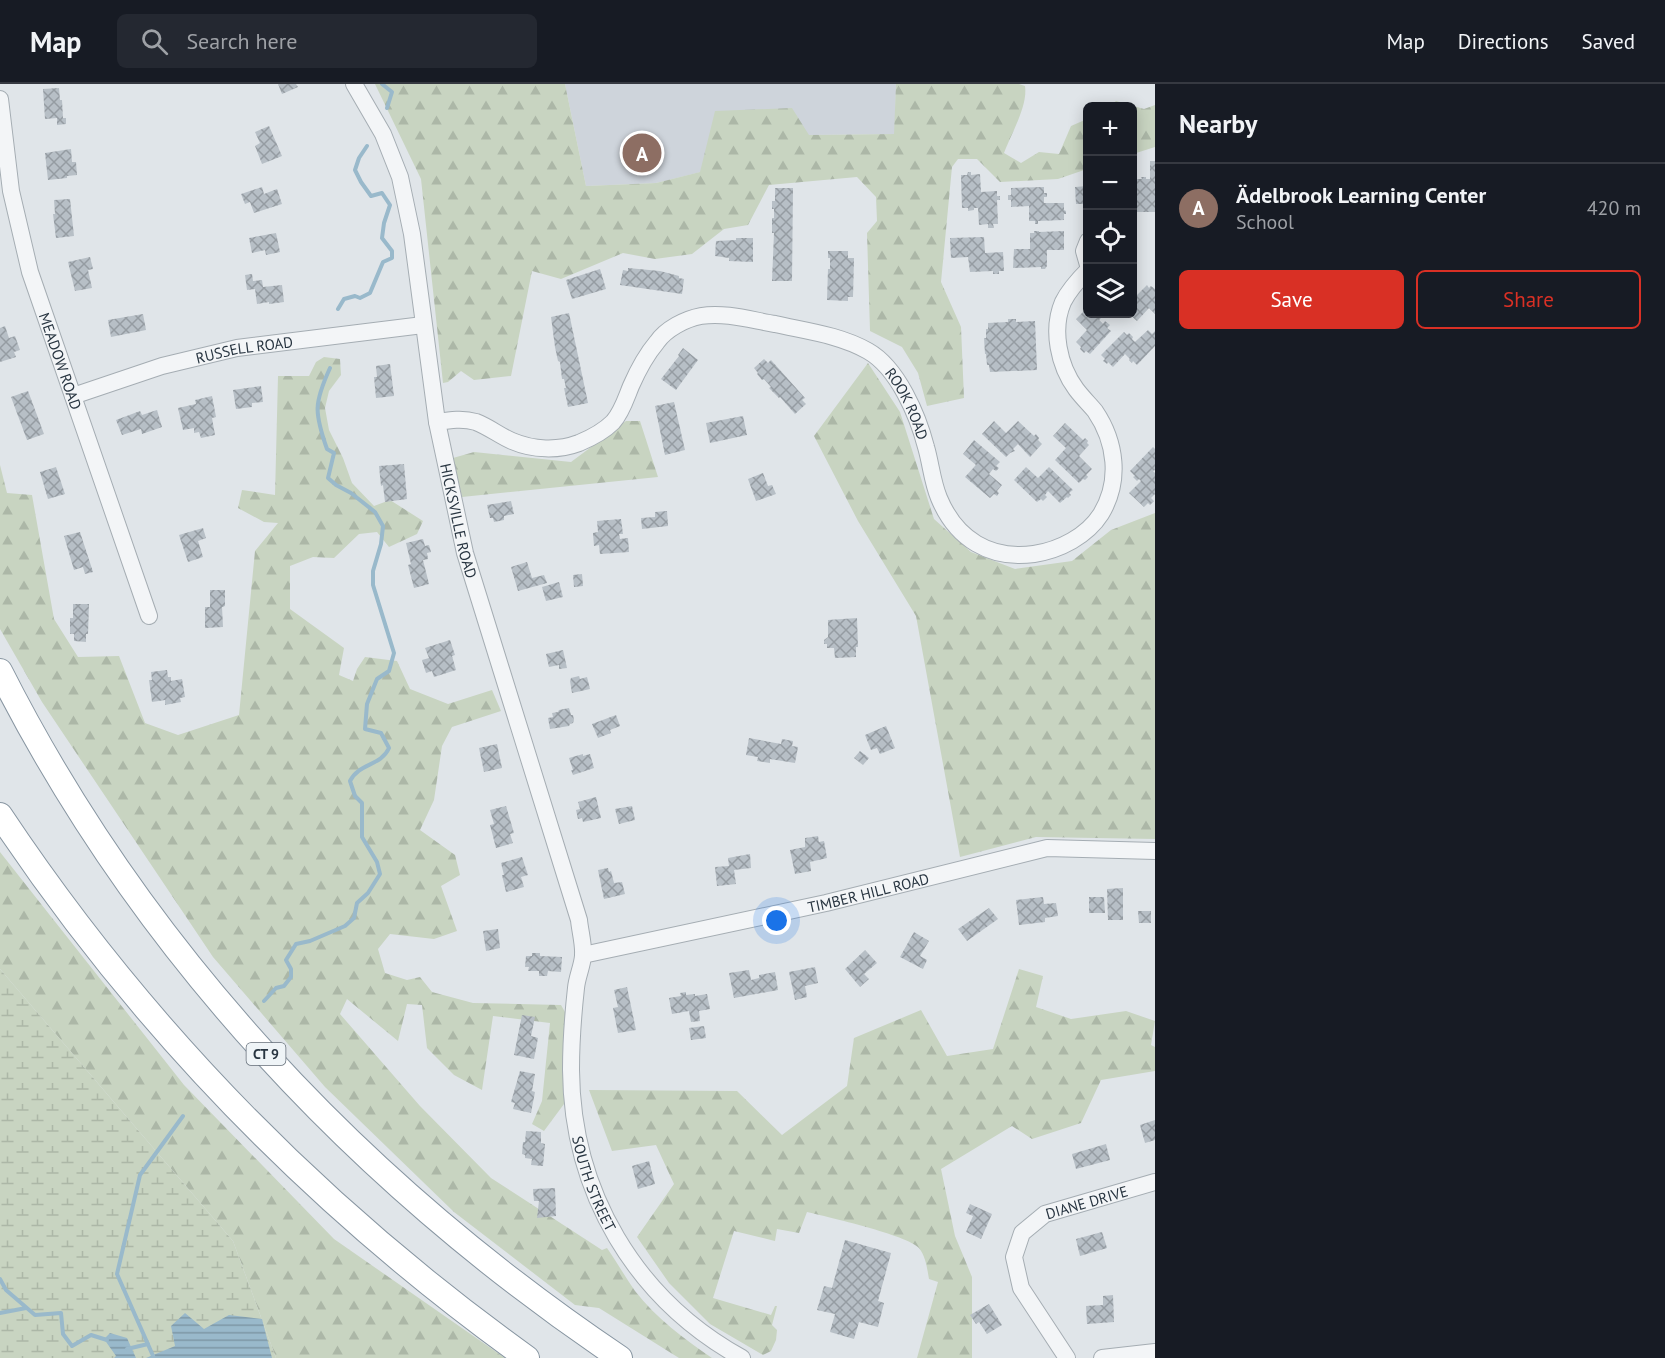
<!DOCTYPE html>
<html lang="en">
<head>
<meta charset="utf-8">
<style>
	:root { --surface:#171b24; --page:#242831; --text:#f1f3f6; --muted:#9ea1a6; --line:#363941; --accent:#d93025 }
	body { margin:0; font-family:"PT Sans",sans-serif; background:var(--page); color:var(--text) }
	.controls { position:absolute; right:18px; top:18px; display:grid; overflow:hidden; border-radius:9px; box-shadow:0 3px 15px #0003 }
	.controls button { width:54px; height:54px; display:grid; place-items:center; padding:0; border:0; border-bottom:2px solid var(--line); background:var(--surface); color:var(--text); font:30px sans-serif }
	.you { position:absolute; left:777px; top:837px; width:21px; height:21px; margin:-15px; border:4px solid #fff; border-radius:50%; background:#1a73e8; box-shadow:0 0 0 9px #1a73e833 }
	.badge { display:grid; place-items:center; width:39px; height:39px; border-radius:50%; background:var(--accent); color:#fff; font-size:20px; font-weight:700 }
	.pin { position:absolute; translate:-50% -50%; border:3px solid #fff; box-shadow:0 2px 6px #0006 }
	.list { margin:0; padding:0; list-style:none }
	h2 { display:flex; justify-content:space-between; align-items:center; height:78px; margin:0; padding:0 24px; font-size:26px }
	h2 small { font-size:20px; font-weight:400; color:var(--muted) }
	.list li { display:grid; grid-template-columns:39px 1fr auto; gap:18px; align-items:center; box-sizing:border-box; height:90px; padding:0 24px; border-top:2px solid var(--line) }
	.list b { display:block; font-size:22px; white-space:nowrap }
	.list p { margin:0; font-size:20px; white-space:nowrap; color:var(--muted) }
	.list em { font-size:20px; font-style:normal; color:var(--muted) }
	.actions { display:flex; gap:12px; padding:18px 24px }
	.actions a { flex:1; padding:14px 0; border:2px solid var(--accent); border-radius:9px; text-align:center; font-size:21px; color:var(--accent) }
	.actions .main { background:var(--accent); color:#fff }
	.icon { flex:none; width:33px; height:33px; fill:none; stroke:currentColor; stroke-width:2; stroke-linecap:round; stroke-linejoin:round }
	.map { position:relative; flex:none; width:1155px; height:1274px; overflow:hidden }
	header { display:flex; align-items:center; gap:36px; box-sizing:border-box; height:84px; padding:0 30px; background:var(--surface); border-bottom:2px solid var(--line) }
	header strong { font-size:28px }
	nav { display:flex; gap:33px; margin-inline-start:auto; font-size:21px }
	.search { width:420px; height:54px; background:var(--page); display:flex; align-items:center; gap:15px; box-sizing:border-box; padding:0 21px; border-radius:9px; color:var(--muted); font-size:22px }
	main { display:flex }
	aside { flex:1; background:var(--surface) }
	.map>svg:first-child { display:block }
	.built { fill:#ced4db }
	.forest { fill:url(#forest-firs) }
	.wetland { fill:url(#wetland-marsh) }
	.water { fill:url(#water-rules) }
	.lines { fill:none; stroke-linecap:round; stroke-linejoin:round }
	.stream { stroke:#99b9cb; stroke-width:4 }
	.building { fill:url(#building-cross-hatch) }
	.minor-casing { stroke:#a5adb3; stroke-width:18 }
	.highway-casing { stroke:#8795a1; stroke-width:26 }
	.minor { stroke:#f3f5f7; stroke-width:16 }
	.highway { stroke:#fff; stroke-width:24 }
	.labels { text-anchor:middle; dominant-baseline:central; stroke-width:4.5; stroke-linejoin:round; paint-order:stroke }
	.shield { fill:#eff4f7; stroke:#646e78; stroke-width:1.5 }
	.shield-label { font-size:14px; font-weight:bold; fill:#283541 }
	.street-label { font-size:15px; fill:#283541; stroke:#eff4f7 }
</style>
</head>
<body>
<header>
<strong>Map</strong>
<div class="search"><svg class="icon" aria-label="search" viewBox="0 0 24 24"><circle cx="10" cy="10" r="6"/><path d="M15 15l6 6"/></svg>Search here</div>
<nav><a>Map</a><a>Directions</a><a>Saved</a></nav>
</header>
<main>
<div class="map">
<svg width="1155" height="1274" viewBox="0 0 1155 1274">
	<defs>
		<pattern id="forest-firs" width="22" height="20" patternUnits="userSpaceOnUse" patternTransform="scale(1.5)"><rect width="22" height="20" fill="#c8d4c1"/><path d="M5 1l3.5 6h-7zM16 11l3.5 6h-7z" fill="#acb7a7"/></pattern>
		<pattern id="wetland-marsh" width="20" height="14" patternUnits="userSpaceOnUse" patternTransform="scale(1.5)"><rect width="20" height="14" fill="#c8d4c1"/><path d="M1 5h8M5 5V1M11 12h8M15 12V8" fill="none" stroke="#acb7a7"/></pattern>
		<pattern id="water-rules" width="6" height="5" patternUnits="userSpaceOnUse" patternTransform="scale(1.5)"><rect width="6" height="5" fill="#99b9cb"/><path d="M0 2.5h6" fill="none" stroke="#7d97a6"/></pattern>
		<pattern id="building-cross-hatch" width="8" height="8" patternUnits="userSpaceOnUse" patternTransform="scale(1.5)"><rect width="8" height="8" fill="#b7bfc6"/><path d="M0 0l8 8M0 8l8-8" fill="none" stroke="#959ca2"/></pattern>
	</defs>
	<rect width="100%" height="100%" fill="#e0e5e9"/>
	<polygon class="built" points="565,0 896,0 895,50 809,51 701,88 656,99 586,102"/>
	<g class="forest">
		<path d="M375,0h190l21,102 70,-3 44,-11 15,-61 77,-3 17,27 85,-1 2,-50h123l6,2c3,20 -14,48 -21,67l17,10 18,-11 20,2 12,-28 16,-7v50l-29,10 -58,3 -23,-23h-19l-6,8 -11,115 20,45 3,71 -37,8 -9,-33 -16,-26 -32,-16 -3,-98 10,-12 -1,-24 -19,-20 -88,8 -21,40 -24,4 -32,25 -37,5 -32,-6 -62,26 -29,-8 -21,105 -37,4 -13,-9 -13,11 -5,1 -22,-204z"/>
		<polygon points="1116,17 1144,25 1155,21 1155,63 1133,70 1132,22 1110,22"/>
		<path d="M324,273l16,2 1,16 -12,16 -4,17 4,22 14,28 9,25 22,23 16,-6 33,21 -6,13 -28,13 -12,-15 -18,2 -25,24 -21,-1 -23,9v43l54,39 -5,27 14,6 4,-12 8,-12 32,4 13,28 38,15 44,-14 9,21 -49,16 -10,19 -8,54 -14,30 35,25 5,20 -19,11 16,45 -23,8 -44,-5 -12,15 7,24 22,7 13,-3 12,15 41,11 88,2 8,14 -5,85 -20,27 -12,-7 10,-23 8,-78 -57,-7 -11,74 -28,-15 -27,-27 -5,-43 -15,-1 -9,37 -51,-42 -7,15 80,92 71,72 111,72 5,-2c10,14 18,29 28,43 21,27 49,48 77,67h-33l-80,-50 -24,-3 -121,-93 -129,-125 -112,-130 -171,-255 -42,-73v-164l7,28 25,2 22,124 24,38 41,-1 26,67 33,12 61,-20 16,-164 23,-28 -14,-1 -26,-14 4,-18 33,5 3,-119h31l7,-14z"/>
		<polygon points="868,279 900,328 934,435 971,468 1015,485 1072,477 1111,446 1155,429 1155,755 1036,753 960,773 916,532 858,437 814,352"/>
		<polygon points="626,337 640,337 658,393 462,413 453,374 474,368 571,378"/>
		<polygon points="0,768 184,1001 334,1155 505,1274 276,1274 233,1157 0,885"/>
		<path d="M1019,885l24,7 -7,31 35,12 55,-8 29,10 -4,24 4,2v24l-54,9 -20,43 -49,16 -20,-13 -71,43 14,67 17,41v81h-55l21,-76 -9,-3c-2,-11 -3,-22 -10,-31 -12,-13 -91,-31 -112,-36l-8,21 -22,-4 -2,12 -41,-10 -21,67 58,17 4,-9h2l-5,19 5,5 -1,10 -5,11 -8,4 -53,-31 -41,-41 -32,-46 37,-53 -18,-39 -44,6 -23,-61 148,1 45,44 65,-49 7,-48 67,-28 26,46 46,-7z"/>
	</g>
	<polygon class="wetland" points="0,885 233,1157 276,1274 0,1274"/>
	<g class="water">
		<polygon points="185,1229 204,1245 229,1231 262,1235 272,1274 146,1274 175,1262 171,1242"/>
		<polygon points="110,1249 127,1254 136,1274 114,1274 116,1272 104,1255"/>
	</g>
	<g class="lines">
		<g class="stream">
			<polyline points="382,0 392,8 387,24"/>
			<polyline points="338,225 344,215 355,212 360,214 370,209 383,178 392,174 392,167 382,154 384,139 390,121 382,109 371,112 361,98 355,86 359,74 367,62"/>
			<path d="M264,917l12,-13 8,-2 7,-9v-8l-5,-9 10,-16 14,-3 35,-15 9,-8 3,-15 11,-10 12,-19 -3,-12 -15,-25v-34l-7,-7 -5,-15c9,-18 31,-15 39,-33l-8,-15 -16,-4 2,-25 10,-25 12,-8 5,-18 -21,-68v-14l8,-27 2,-18 -8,-14 -24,-19 -15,-8 -8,-7 6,-25 -7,-4c-13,-37 -13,-46 3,-81"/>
			<polyline points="0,1195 6,1206 35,1231 61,1229 63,1250 72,1262 91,1251 107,1256"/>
			<polyline points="0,1229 26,1224"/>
			<polyline points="127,1265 148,1260"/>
			<polyline points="154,1274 117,1190 140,1091 183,1032"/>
		</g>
	</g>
	<g class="building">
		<polygon points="278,0 296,0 298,3 282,10"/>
		<polygon points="59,4 60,16 62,16 63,34 66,34 66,40 57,41 57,34 45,35 43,5"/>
		<polygon points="269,42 282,72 262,80 255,62 260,59 255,48"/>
		<polygon points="71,65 72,78 76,78 77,91 67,92 67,94 48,96 45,69"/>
		<polygon points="1150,77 1155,77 1155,128 1137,128 1137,123 1134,123 1134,118 1136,118 1135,95 1142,95 1141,93 1146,93 1146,95 1150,95"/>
		<polygon points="968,88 971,88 971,91 980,90 981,108 997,107 997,112 1000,112 1000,116 997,116 998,140 993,140 994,144 988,144 988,140 979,141 978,124 974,124 974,126 968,127 968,124 962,124 961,91 967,91"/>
		<polygon points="1088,102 1088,123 1084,123 1084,120 1076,120 1075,103"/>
		<polygon points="262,103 264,110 277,105 282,120 254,129 250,118 245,120 241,110"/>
		<polygon points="1044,103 1044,109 1047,109 1047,113 1044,113 1044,119 1064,119 1064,126 1066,127 1066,130 1064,130 1064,136 1038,137 1038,140 1035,140 1035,137 1029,137 1029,122 1011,123 1011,116 1008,116 1008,111 1011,111 1011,104"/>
		<polygon points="775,104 793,104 792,197 772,197 774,149 772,149 772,134 774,134 774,125 772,125 772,117 775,117"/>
		<polygon points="70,115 74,152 56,154 53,130 55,130 54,116"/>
		<polygon points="1034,147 1039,147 1039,148 1064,147 1064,166 1047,166 1047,182 1045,185 1041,185 1041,183 1013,184 1014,165 1030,165 1030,149 1034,149"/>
		<polygon points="276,149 280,168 266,171 265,166 252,169 249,154"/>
		<polygon points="984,153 985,169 1003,168 1004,187 999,187 999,190 993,190 993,187 970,188 968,173 951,174 950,154"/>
		<polygon points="736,154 753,154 753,178 729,177 729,174 715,172 716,157 736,156"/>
		<polygon points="828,167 848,167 848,174 854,174 853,213 848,213 848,217 827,216 828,185 830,185 830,174 828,174"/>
		<polygon points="90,173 93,185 88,186 92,204 75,207 68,178"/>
		<polygon points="628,184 660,187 679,192 679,194 684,195 682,210 620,201 623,186 628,187"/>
		<polygon points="600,185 606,205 572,215 566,196"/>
		<polygon points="252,190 253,197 262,196 263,203 282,201 284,218 269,220 269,218 257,220 255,205 247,206 245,191"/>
		<polygon points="1147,201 1149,204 1151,202 1155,205 1155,230 1149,224 1137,237 1129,230 1132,230 1132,216"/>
		<polygon points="1088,223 1088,230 1105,230 1099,236 1103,240 1105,237 1110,241 1107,244 1111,247 1090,270 1086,267 1084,269 1080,265 1081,263 1076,258 1087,246 1076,235"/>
		<polygon points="569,229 588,319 568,323 564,304 566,304 564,295 562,295 560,278 558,277 555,263 551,233"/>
		<polygon points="143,230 146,246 111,253 108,236"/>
		<polygon points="1008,235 1016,235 1016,238 1035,237 1037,286 990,288 989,281 987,281 986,270 985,270 984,254 986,254 986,245 988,245 988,239 1008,238"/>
		<polygon points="5,242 9,254 15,252 20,266 14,268 16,273 0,278 0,244"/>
		<polygon points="1148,246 1152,250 1155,247 1155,262 1137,281 1133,277 1132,279 1129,276 1130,275 1125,270 1113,283 1108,278 1107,280 1103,277 1105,275 1101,271 1124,248 1127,251 1129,249 1133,253 1132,255 1135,258"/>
		<polygon points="683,264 698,276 676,306 661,295 679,272 678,271"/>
		<polygon points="764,275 768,279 771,276 805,314 802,316 806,320 795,330 780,313 779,314 769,304 771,303 764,295 762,296 757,290 758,289 754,284"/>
		<polygon points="390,280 394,312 376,314 374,293 377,293 376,282"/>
		<polygon points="261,302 263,318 252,319 252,323 236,325 233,306"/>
		<polygon points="28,307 44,350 27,356 11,313"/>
		<polygon points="212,312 216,333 212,334 215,351 201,354 199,348 194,349 194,344 183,346 178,324 196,320 195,316"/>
		<polygon points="674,318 685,366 665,371 655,322"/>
		<polygon points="157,326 162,343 142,350 141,345 122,351 116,336 140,327 142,331"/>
		<polygon points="743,332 747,351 710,359 706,339"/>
		<polygon points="994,337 1006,349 1018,337 1034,352 1036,350 1039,354 1038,356 1042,360 1030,373 1018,360 1013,365 1015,367 1010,369 1006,373 982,350"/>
		<polygon points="1065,339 1083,356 1085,354 1088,357 1087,359 1089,361 1079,372 1092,385 1086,391 1088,393 1085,396 1083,395 1079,399 1055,376 1066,364 1053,352"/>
		<polygon points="974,356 1000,378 996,382 999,384 996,387 993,385 989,390 1002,401 997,407 999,409 997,412 994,410 990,414 965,393 976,381 963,370"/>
		<polygon points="1153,363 1155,365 1155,386 1153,387 1155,389 1155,410 1151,414 1154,417 1150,421 1148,419 1144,423 1129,409 1141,397 1139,395 1137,397 1133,393 1135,392 1130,387"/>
		<polygon points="404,380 407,415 385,418 383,401 381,402 379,382"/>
		<polygon points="56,383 65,410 48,415 40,388"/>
		<polygon points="1026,383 1038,394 1049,383 1073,406 1069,409 1071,411 1068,414 1067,413 1060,419 1048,407 1045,411 1047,413 1043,417 1041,415 1037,418 1014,396"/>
		<polygon points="763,389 768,402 772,401 776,410 756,417 748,395"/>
		<polygon points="511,417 514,430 504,432 504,436 494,438 493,434 490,434 487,421"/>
		<polygon points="667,427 668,442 642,445 641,434 655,433 655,428"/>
		<polygon points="621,435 623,450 619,450 620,455 628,454 629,468 600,470 599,461 594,462 593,449 598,448 597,437"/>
		<polygon points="203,444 206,454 198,457 203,473 188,478 179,451"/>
		<polygon points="80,448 93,488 85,490 83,483 74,486 64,452"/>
		<polygon points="423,455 425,462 429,461 431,468 427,469 428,475 423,476 429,500 414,504 408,481 411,480 406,459"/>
		<polygon points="527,478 532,494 544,491 547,499 518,507 511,483"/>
		<polygon points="582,490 583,502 574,503 573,491"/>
		<polygon points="559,498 563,513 546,517 542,503"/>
		<polygon points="210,506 225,506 225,522 222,523 223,543 205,544 205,523 210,523"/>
		<polygon points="73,520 89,520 88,550 86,550 86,558 74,557 74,550 70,550 70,534 73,534"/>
		<polygon points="857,534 858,563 856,563 856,573 835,574 834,564 827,564 827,560 824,560 824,556 828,553 828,536"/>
		<polygon points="450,556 455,571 452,572 456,586 434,593 432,587 426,589 422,576 429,574 425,564"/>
		<polygon points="563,566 567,584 559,585 559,581 549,583 546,570"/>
		<polygon points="167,586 168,593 171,593 171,597 182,595 185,613 180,614 181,618 165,621 165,616 152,618 149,596 152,596 151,588"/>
		<polygon points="579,592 580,595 587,593 590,605 572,609 570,597 571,594"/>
		<polygon points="569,624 571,631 573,631 574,636 573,639 570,640 569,642 550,645 548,634 553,633 552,629 558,628 559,626"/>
		<polygon points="616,631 620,642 610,646 611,649 598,654 592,640"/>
		<polygon points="886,642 895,664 880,670 877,664 871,666 865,651"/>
		<polygon points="749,654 781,660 782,655 793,657 792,662 798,663 795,679 770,675 770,679 757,677 758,673 746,671"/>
		<polygon points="497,660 502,684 484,688 479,664"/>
		<polygon points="860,667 869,674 863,681 854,674"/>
		<polygon points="583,670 583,672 590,670 594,684 573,691 571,686 573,686 569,674"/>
		<polygon points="596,713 601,734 583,738 582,734 578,735 576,726 580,725 578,718"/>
		<polygon points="506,722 514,749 510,750 513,759 496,764 490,741 494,740 490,726"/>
		<polygon points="632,722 635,736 619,740 615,725"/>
		<polygon points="818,752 819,758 824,757 827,774 810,778 811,787 795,790 790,766 805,763 805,754"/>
		<polygon points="750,770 751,784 734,786 736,800 717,802 715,783 729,782 728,774"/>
		<polygon points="522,773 528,791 521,793 524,803 506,808 502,791 504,791 501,779"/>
		<polygon points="608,784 609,788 611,787 614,799 622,798 625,810 604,815 598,786"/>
		<polygon points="1123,804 1123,836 1108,836 1107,805"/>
		<polygon points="1043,813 1044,820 1056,819 1058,832 1045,834 1045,838 1019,841 1016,816"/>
		<polygon points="1089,813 1104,813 1105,829 1089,829"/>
		<polygon points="989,824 998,835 967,857 958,845"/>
		<polygon points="1138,827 1151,827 1151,839 1139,839"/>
		<polygon points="498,845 500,864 486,867 483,847"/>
		<polygon points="914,848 929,857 920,872 927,876 923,885 900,873"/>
		<polygon points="865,866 877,879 864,890 869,895 860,903 845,885"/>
		<polygon points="532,869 540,869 540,872 562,873 561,888 548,887 547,892 539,892 539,887 528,887 529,883 525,883 526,872 532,872"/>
		<polygon points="815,883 818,899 805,902 807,913 795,916 789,888"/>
		<polygon points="749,886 751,896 759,894 759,891 775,888 778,906 734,914 729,889"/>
		<polygon points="627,903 636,946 618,949 613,924 618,923 614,906"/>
		<polygon points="686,908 686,911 695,910 695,912 707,910 710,925 699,927 700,937 691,938 689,927 672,930 669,914 681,912 680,909"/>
		<polygon points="522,931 535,933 531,952 538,954 534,975 514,971"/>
		<polygon points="704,942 706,954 691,956 689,944"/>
		<polygon points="520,987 535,990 532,1007 535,1008 531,1029 513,1025 515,1019 511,1018"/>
		<polygon points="1155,1036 1155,1056 1145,1059 1140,1041"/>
		<polygon points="526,1047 541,1048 541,1059 545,1060 543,1082 531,1081 532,1075 525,1074 525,1071 522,1070 523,1058 525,1058"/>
		<polygon points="1106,1060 1110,1076 1076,1085 1072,1070"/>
		<polygon points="649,1077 655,1100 638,1105 632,1082"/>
		<polygon points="555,1104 556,1132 537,1134 539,1117 534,1117 533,1105"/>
		<polygon points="970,1120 992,1130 981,1155 966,1148 973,1132 966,1129"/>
		<polygon points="1102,1148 1107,1164 1080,1172 1076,1155"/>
		<polygon points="845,1156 891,1169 878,1217 884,1219 878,1243 859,1238 854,1255 830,1248 835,1230 817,1226 824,1202 832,1204"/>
		<polygon points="1113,1211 1114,1238 1087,1240 1086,1222 1103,1221 1103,1212"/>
		<polygon points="989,1220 1002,1241 987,1250 979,1238 976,1240 970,1231"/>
	</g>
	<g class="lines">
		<defs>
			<g id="minor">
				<path id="s1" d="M354,0l29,50 17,43 12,57 25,188 28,131 114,367c1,11 5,25 4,36 -1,11 -6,21 -7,32 -3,27 -5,55 -5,82 1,122 64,229 171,288"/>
				<path id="s2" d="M0,15l11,92 19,81 119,344"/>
				<polyline points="1088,157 1084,167 1088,181"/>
				<path id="s3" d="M73,312l89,-30 75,-18 186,-23"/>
				<path id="s4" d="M437,338c13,-2 26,-4 39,0 13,5 24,14 36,19 21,9 46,10 67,2 12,-5 25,-12 34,-21 9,-10 13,-24 18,-36 7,-16 15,-31 26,-44 9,-13 28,-23 44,-26 24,-4 50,4 74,8 31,7 65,11 93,27 30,17 50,65 58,96 5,17 6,34 13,51 17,41 51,62 95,56 26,-4 53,-18 67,-40 20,-33 15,-72 -6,-103 -6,-7 -13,-14 -19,-22 -17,-23 -25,-59 -13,-87 6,-12 15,-22 25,-32"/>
				<path id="s5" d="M583,871l243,-52 221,-55 108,3"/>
				<path id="s6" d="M1067,1274l-46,-70 -7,-31 8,-24 23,-19 110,-32"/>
				<polyline points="1102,1274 1155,1268"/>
			</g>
			<g id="highway">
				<path d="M0,587c142,281 360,512 620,687"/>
				<path d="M0,731c143,215 318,393 527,543"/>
			</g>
		</defs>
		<use href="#minor" class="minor-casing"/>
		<use href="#highway" class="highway-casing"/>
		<use href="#minor" class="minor"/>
		<use href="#highway" class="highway"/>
	</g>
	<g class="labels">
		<rect class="shield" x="246.5" y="959" width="39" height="22" rx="4.5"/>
		<g class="shield-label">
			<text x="266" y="970">CT 9</text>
		</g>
		<g class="street-label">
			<text stroke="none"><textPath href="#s3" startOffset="178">RUSSELL ROAD</textPath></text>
			<text stroke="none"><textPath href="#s2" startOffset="270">MEADOW ROAD</textPath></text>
			<text stroke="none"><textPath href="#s4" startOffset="572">ROOK ROAD</textPath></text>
			<text stroke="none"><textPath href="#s1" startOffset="453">HICKSVILLE ROAD</textPath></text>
			<text stroke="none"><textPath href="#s5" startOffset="292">TIMBER HILL ROAD</textPath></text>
			<text stroke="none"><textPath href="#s1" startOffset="1138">SOUTH STREET</textPath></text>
			<text stroke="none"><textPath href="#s6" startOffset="214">DIANE DRIVE</textPath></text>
		</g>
	</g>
</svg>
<div class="controls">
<button>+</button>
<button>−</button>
<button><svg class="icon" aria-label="locate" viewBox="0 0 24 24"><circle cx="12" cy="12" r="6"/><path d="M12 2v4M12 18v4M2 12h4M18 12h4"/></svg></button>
<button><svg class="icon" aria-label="layers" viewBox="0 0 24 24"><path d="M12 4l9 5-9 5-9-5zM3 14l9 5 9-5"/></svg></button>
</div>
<div class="you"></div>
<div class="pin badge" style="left:642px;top:69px;background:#8d6e63">A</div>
</div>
<aside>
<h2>Nearby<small></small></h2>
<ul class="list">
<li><span class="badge" style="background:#8d6e63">A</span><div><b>Ädelbrook Learning Center</b><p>School</p></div><em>420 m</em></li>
</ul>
<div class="actions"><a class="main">Save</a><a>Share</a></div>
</aside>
</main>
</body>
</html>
